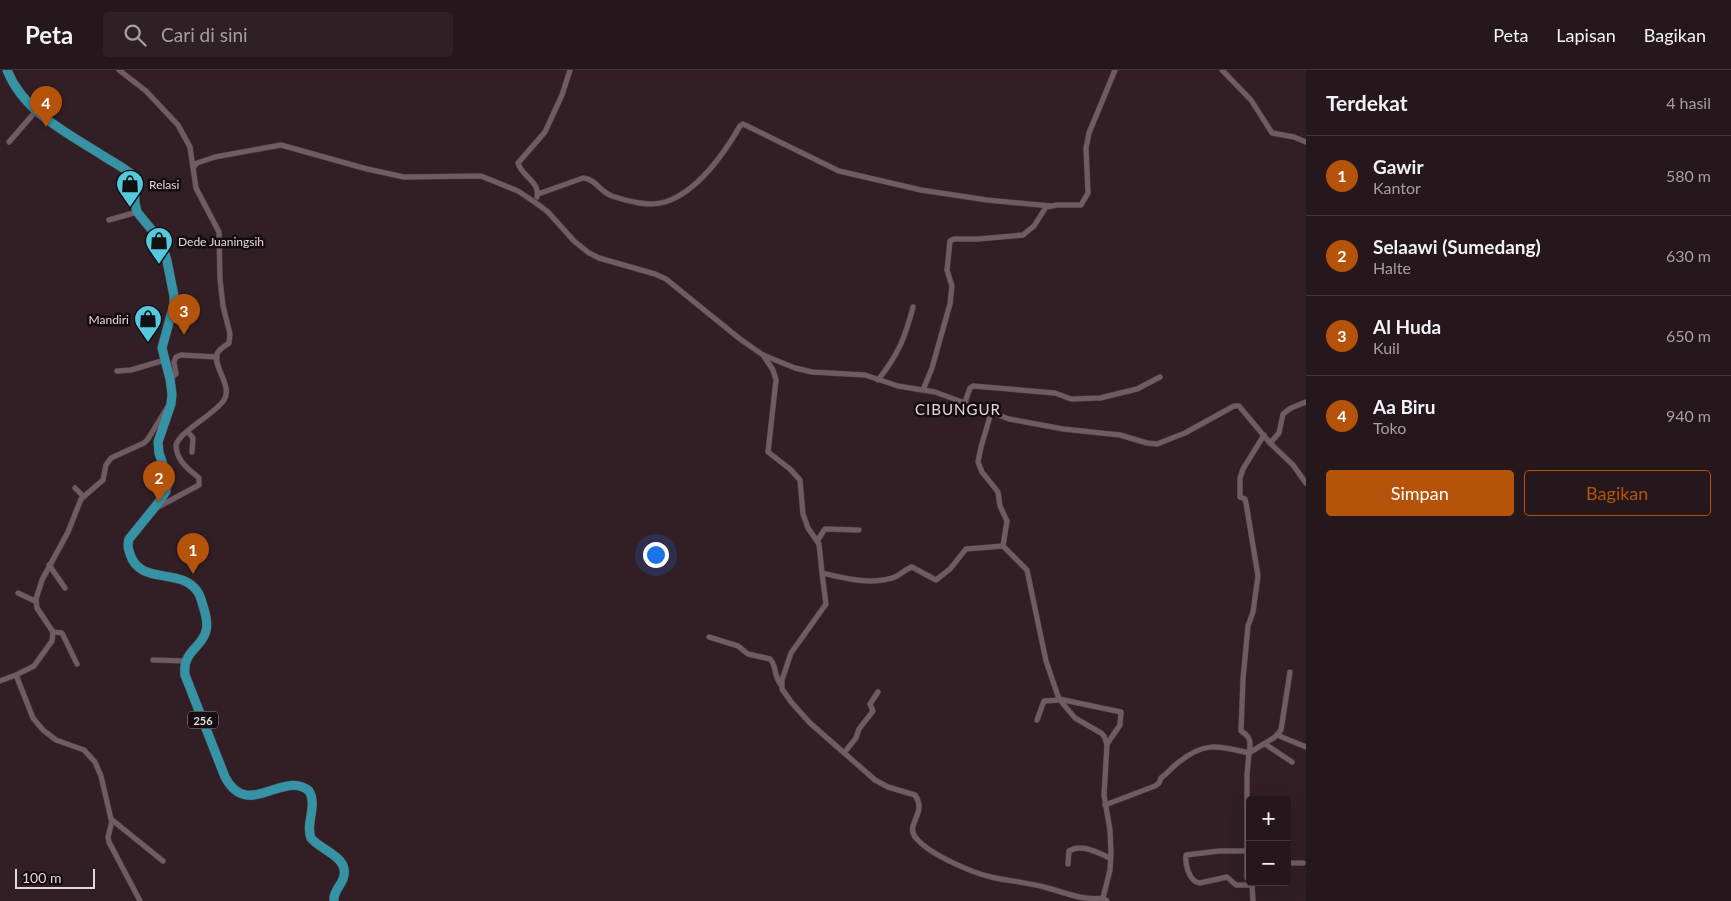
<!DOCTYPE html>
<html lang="id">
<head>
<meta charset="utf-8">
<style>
	:root { --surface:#26171c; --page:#2e2025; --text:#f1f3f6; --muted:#a49fa3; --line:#42363b; --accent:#b45309 }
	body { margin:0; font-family:Lato,sans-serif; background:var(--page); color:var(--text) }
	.controls { position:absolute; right:15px; bottom:15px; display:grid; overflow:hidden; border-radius:5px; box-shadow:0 5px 20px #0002 }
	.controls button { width:45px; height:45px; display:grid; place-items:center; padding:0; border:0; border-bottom:1px solid var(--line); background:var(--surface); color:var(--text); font:25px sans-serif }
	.scale { position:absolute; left:15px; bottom:12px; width:80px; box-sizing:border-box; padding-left:5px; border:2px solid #e4d7db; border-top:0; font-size:14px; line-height:18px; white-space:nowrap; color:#e4d7db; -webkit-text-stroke:4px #140c0f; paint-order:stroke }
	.you { position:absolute; left:655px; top:484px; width:18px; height:18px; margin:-12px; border:4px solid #fff; border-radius:50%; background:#1a73e8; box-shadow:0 0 0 8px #1a73e833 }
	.badge { display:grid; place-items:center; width:32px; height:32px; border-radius:50%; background:var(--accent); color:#fff; font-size:16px; font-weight:700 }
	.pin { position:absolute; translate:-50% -41px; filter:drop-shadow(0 1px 2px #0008) }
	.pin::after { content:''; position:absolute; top:26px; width:18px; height:15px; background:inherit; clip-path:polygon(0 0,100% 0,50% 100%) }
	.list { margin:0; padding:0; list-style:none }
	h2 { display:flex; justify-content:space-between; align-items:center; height:65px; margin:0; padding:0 20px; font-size:21px }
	h2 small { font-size:16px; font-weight:400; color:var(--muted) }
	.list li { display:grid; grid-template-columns:32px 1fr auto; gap:15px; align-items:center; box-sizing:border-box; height:80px; padding:0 20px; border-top:1px solid var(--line) }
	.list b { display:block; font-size:19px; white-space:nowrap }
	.list p { margin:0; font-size:16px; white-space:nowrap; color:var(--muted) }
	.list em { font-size:16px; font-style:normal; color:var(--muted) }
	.actions { display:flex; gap:10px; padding:15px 20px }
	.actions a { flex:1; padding:11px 0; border:1px solid var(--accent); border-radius:5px; text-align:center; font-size:18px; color:var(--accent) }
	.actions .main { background:var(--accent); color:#fff }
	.icon { flex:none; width:28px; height:28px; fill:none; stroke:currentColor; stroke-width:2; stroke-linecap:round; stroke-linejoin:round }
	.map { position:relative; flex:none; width:1306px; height:831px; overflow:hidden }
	header { display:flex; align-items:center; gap:30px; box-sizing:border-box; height:70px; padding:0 25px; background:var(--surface); border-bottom:1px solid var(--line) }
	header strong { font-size:24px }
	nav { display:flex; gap:28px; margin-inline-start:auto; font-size:18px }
	.search { width:350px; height:45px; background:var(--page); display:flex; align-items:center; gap:12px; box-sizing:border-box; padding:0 18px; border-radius:5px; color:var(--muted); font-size:19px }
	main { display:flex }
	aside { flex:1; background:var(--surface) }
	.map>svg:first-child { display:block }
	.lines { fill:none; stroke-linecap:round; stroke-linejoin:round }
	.minor-casing { stroke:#4a3a40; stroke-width:6 }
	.primary-casing { stroke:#4a3a40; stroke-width:10 }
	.minor { stroke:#715b63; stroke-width:5 }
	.primary { stroke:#3693a5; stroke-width:9 }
	.labels { text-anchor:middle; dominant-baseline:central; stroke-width:5; stroke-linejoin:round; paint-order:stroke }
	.shield { fill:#140c0f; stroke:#a69a9e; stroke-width:1 }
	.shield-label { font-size:11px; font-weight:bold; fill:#e4d7db }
	.poi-label { font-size:12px; fill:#e4d7db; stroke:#140c0f; text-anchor:start }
	.quarter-label { font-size:15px; letter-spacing:1px; fill:#e4d7db; stroke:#140c0f }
</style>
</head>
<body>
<header>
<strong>Peta</strong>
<div class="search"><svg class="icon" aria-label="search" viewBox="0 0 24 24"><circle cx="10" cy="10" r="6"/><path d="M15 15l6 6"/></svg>Cari di sini</div>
<nav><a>Peta</a><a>Lapisan</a><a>Bagikan</a></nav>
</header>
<main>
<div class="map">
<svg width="1306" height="831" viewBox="0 0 1306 831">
	<rect width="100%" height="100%" fill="#321f26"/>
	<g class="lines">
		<defs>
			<g id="minor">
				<path d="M119,0l27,21 32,34 12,22 6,41 23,44 1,47 3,27 7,28 -1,9c-4,3 -10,6 -12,11 -4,14 16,32 7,46 -10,15 -43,30 -48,45 0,15 12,24 23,33v7l-41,22"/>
				<polyline points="1222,0 1251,30 1272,63 1294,67 1306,72"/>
				<polyline points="9,72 36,41"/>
				<polyline points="194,97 197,93 215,87 281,75 367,99 404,107 481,106 518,121 536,133 548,142 574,171 589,183 599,188 655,204 666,209 740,269 763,285 795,298 812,302 865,305 898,316 935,322 1009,349 1063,359 1120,365 1147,373 1157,374 1185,363 1234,336 1239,336 1270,373 1293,395 1306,413"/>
				<path d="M538,124l45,-16c13,1 17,14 29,18 14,5 38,11 53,6 32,-10 59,-48 75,-76l3,-2 96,47 82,19 66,10 64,6"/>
				<path d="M537,127c3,-16 -15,-20 -19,-34l27,-31 17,-37 8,-25"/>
				<polyline points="109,150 137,142"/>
				<path d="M763,285l10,15 3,10 -8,72 22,17 10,11 3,34 5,14 11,16 3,29c21,5 48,12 70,5 8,-2 13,-9 20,-11l24,13 14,-11 16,-20 37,-3"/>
				<polyline points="117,301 131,300 165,290"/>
				<polyline points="170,309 176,304 174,292 176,287 181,285 217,287"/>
				<path d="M878,310c20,-25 27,-42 35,-73"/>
				<polyline points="923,320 932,298 950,234 952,216 947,200 950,171 954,169 978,169 1023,165 1034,156 1046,137 1057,135 1081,135 1088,123 1086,78 1089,63 1115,0"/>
				<polyline points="965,332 970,318 973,316 1055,323 1071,329 1100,328 1137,319 1160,307"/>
				<polyline points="991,343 981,377 978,392 982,402 998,422 1000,436 1007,451 1003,476 1027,500 1046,591 1059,629 1075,648 1101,663 1104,666 1107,674 1104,725 1110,760 1111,783 1110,800 1103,828 1107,831"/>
				<polyline points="188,362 193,368 192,382"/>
				<polyline points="1270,373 1279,363 1283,344 1291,338 1306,332"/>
				<polyline points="75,418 83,426"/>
				<polyline points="817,471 825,459 859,460"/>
				<polyline points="49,495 65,518"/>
				<path d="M822,503l4,31 -35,49 -9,27v9l10,14 18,20 65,57 13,7 27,8c13,19 -11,29 1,43 13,16 54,34 75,39 17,4 35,5 53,10 20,5 38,14 59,11"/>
				<polyline points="18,523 35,531"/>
				<polyline points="53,562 62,563 77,594"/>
				<path d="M709,567l29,9 10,8 22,5c7,7 3,15 11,26"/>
				<polyline points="153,590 186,591"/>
				<polyline points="16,605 33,648 43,660 56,670 84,680 95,692 101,706 111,749 163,791"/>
				<polyline points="0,611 16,605 34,596 52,571 53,562 37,538 36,529 42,510 68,462 81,429 103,410 106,395 111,388 144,373 148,369 167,338"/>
				<polyline points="1059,629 1121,642 1120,655 1107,674"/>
				<polyline points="1037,650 1044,631 1060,630"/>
				<polyline points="1277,665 1306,677"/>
				<polyline points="1265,674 1292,692"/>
				<polyline points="844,683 856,668 859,659 873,641 870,634 878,622"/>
				<path d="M1105,735l50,-19 4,-3 2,-5c7,-5 11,-11 18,-16 26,-21 40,-16 70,-9 2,-11 2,-16 -8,-22l2,-52 5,-53 5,-14 5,-36 -12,-73 -1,-4 -5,-2v-19l3,-9 21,-34"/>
				<polyline points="112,751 108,767 109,772 140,831"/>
				<path d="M1248,781h-29l-33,4c-1,9 3,27 14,28l27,-6 9,8h16"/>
				<polyline points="1287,793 1303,793"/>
				<path d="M1068,794l1,-13c13,-8 29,2 41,7"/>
				<polyline points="1250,812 1247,808 1247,705 1249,683 1275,667 1281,660 1290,602"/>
				<polyline points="1250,812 1252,815 1253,831"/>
			</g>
			<path id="primary" d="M7,0c17,43 61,63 98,87 8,5 18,10 26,17l3,7 1,22 2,9 24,29 6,20 7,35v8l-12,44 8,31 2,15 -1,10 -13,38 1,11 8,24v7l-1,7 -7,11 -30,37c-2,6 -1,10 1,15 10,32 51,13 67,37 4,5 5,12 7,18 2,7 4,15 2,22 -4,17 -24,20 -21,44l40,102c23,44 58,-8 84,14 9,15 -4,32 2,47 10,13 40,19 32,41 -3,8 -10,13 -9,22"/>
		</defs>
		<use href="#minor" class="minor-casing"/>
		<use href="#primary" class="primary-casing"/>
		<use href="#minor" class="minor"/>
		<use href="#primary" class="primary"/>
	</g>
	<defs>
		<symbol id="shop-pin" viewBox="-11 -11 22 30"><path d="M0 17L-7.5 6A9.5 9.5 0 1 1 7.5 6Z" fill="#55cadf" stroke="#140c0f"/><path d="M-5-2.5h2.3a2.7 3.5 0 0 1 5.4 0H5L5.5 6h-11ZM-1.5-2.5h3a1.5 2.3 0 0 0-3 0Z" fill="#111"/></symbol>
	</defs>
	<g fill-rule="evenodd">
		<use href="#shop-pin" x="114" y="98" width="32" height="43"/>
		<use href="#shop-pin" x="143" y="155" width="32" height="43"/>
		<use href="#shop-pin" x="132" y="233" width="32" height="43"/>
	</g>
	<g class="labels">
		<rect class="shield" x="188" y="641.5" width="30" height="17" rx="4"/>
		<g class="shield-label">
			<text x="203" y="650">256</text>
		</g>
		<g class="poi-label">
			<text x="149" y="114">Relasi</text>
			<text x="178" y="171">Dede Juaningsih</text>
			<text x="129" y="249" text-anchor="end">Mandiri</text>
		</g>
		<g class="quarter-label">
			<text x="958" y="339">CIBUNGUR</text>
		</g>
	</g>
</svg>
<div class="controls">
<button>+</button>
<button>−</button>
</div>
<div class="scale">100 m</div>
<div class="you"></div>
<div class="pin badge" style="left:193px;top:504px">1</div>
<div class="pin badge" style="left:159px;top:432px">2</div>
<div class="pin badge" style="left:184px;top:265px">3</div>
<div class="pin badge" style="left:46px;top:57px">4</div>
</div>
<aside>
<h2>Terdekat<small>4 hasil</small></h2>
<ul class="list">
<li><span class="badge">1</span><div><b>Gawir</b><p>Kantor</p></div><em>580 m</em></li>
<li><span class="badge">2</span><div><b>Selaawi (Sumedang)</b><p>Halte</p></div><em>630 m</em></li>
<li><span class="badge">3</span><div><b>Al Huda</b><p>Kuil</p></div><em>650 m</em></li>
<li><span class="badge">4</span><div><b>Aa Biru</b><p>Toko</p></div><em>940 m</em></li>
</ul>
<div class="actions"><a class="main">Simpan</a><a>Bagikan</a></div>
</aside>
</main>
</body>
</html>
